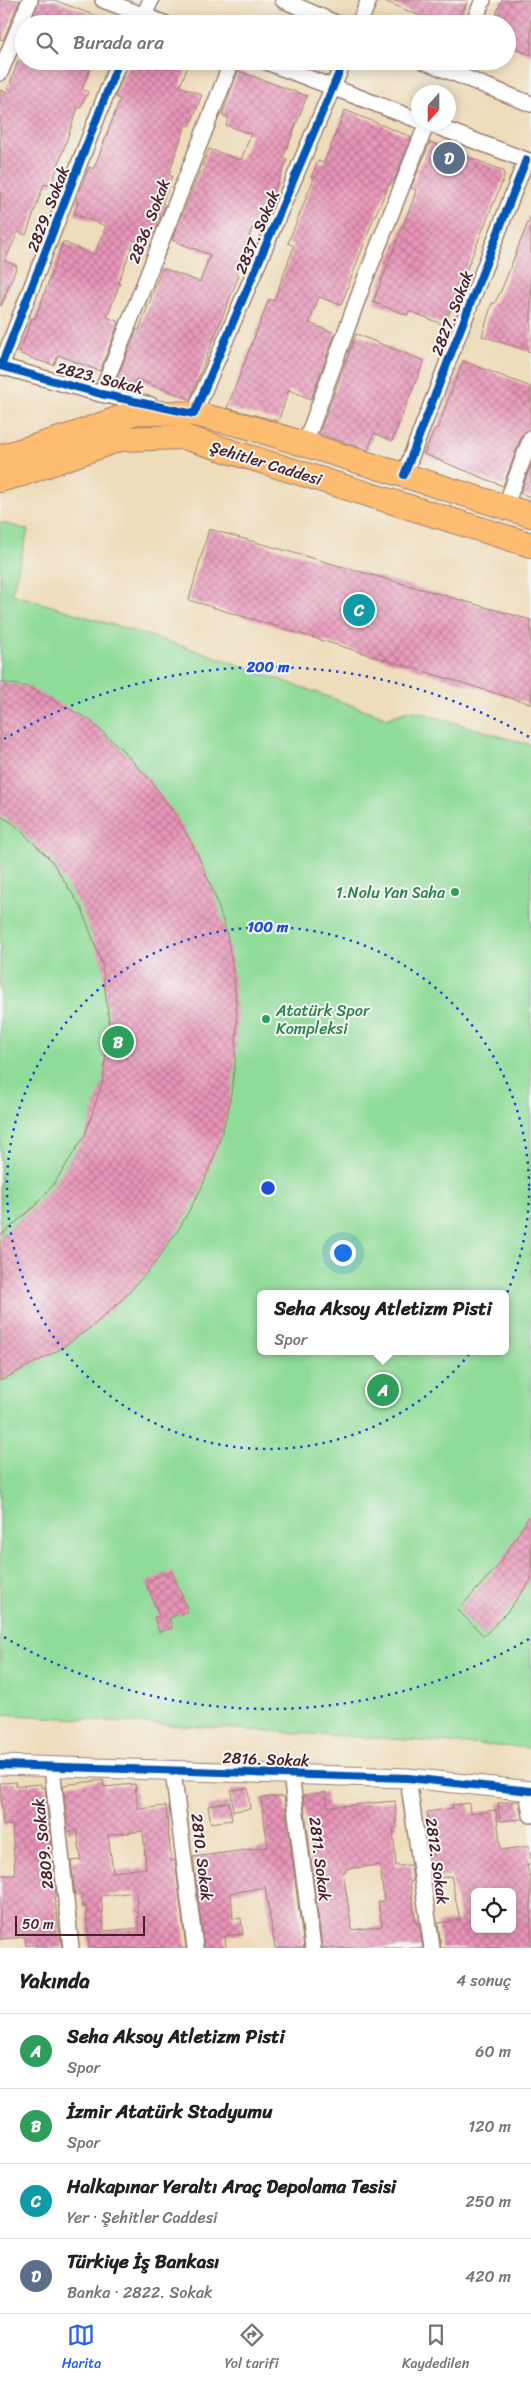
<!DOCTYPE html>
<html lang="tr">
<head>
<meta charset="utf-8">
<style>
	:root { --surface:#fff; --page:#f6f6f6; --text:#202124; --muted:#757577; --line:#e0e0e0; --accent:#2563eb }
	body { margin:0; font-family:Sriracha,sans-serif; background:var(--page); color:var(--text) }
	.controls { position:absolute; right:15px; bottom:15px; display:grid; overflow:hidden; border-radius:8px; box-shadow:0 2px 12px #0003 }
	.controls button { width:45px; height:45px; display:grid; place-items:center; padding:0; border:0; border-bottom:1px solid var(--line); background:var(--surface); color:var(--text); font:25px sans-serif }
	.compass { position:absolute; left:411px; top:85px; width:45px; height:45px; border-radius:50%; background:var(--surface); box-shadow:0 2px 12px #0003; rotate:201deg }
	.scale { position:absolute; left:15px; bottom:12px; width:130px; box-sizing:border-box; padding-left:5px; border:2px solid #4a1f2b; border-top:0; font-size:14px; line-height:18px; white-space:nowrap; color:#4a1f2b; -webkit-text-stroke:4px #f6f6f2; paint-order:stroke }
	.you { position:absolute; left:342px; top:1252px; width:18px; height:18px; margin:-12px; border:4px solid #fff; border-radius:50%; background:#1a73e8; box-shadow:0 0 0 8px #1a73e833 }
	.badge { display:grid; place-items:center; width:32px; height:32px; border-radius:50%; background:var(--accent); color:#fff; font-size:16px; font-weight:700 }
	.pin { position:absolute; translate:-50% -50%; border:2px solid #fff; box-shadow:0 1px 5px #0006 }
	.popup { position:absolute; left:257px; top:1290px; width:252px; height:65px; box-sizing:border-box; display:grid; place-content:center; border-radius:8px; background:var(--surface); filter:drop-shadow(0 1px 4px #0005); font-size:16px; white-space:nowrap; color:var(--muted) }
	.popup b { font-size:19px; color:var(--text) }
	.popup::after { content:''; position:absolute; left:50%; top:100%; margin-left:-10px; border:10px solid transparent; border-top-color:var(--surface) }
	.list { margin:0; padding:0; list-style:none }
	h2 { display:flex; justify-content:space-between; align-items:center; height:65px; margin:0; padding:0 20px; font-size:21px }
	h2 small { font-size:16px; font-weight:400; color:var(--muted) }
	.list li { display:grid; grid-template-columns:32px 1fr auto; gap:15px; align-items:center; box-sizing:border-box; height:75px; padding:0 20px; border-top:1px solid var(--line) }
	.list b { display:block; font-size:19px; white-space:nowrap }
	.list p { margin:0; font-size:16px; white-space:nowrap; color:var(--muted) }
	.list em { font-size:16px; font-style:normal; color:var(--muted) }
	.icon { flex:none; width:28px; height:28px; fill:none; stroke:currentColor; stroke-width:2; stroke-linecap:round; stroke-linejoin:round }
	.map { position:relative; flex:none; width:531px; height:1948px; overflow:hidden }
	.search { position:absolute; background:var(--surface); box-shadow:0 2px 12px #0003; left:15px; right:15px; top:15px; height:55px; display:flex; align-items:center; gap:12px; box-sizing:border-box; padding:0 18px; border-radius:28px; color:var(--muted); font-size:19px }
	.sheet { height:365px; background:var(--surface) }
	nav { display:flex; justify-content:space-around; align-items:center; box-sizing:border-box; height:70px; border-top:1px solid var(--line); background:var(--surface); font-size:14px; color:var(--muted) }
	nav a { display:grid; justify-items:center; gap:2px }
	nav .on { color:var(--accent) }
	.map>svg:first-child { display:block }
	.green { fill:#8fdb98; stroke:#6c7d62; fill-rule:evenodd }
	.building { fill:url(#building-cross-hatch); fill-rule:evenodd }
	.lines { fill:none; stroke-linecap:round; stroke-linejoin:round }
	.minor-casing { stroke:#9c7e72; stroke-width:18 }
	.tertiary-casing { stroke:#9c7e72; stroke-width:21 }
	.primary-casing { stroke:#9c7e72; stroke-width:26 }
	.minor { stroke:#fff; stroke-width:15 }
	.tertiary { stroke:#fff; stroke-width:19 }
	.primary { stroke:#fdbc6f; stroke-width:24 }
	.cycleway-casing { stroke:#f6f6f2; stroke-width:11 }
	.cycleway { stroke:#0057b8; stroke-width:8 }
	.ring { fill:none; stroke:#1d4ed8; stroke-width:2.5; stroke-dasharray:2.5 5 }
	.leisure-dot { fill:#2e9e5b; stroke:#f6f6f2; stroke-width:2 }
	.labels { text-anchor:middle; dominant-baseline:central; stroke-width:4; stroke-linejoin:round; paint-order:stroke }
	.street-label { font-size:16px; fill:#4a1f2b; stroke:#f6f6f2 }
	.leisure-label { font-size:16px; fill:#27864d; stroke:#f6f6f2; text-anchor:end }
	.centre { fill:#1d4ed8; stroke:#f6f6f2; stroke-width:2.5 }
	.ring-label { font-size:15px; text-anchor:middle; font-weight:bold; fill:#1d4ed8; stroke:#f6f6f2; stroke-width:4; stroke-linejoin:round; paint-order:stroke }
</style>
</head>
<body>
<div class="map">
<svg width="531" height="1948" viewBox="0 0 531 1948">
	<defs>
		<pattern id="building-cross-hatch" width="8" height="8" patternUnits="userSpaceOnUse" patternTransform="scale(1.25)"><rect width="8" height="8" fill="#e894b8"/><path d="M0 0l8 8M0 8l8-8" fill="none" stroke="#be7896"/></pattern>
	</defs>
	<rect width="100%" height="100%" fill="#f6f6f2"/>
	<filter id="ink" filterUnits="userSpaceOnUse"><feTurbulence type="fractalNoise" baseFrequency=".02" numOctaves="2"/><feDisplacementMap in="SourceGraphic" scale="10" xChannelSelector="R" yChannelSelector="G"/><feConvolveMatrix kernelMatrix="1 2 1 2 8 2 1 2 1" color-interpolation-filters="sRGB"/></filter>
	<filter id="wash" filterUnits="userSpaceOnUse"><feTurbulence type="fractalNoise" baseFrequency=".0096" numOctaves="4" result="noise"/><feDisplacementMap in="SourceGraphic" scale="20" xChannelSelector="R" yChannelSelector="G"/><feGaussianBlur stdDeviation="1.12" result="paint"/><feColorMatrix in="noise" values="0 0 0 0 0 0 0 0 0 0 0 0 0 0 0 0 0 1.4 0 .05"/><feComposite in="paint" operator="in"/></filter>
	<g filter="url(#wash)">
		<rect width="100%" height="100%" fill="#eedcba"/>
		<path class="green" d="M0,522l28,8 -16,64 193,59 183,65 23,-8 120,35v1003l-531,-34zM260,1294h246v57h-246z"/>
		<g id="blocks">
			<g class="building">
				<polygon points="0,0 20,0 3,40 0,39"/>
				<polygon points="39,0 54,0 117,24 30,24"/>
				<polygon points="382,0 468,0 457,24 439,24"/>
				<polygon points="502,0 531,0 531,55 507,45 507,24 492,24"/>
				<polygon points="18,61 93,61 82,89 88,92 80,108 78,107 51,186 44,184 26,235 18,232 5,261 17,266 1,306 0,90 7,92"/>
				<polygon points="130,61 190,61 180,86 202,95 190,126 186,124 174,158 169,175 172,176 162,203 165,205 154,233 149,231 142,248 133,244 118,283 120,283 107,317 119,322 100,371 58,355 54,365 36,360 19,353 32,318 35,319 63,242 94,255 106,226 74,214 78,203 76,202 89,167 93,169 100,153 120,99 115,97"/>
				<polygon points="238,71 307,96 283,158 287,160 258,230 252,228 236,274 239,275 190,399 136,379 132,387 116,380 137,329 139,330 162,268 200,282 210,255 172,240 209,149 241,160 251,134 226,125 229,118 222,115"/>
				<polygon points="345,110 411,137 394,181 391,180 373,220 341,305 319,297 309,323 335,333 311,399 289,390 278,421 227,408 269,299 274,301 294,246 288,243 314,178 311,177 318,161 324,163"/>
				<polygon points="430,142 504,171 503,174 505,175 444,325 409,311 407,315 373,302 413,200 416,190 411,188"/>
				<polygon points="530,217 531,217 531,352 482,336 492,303 494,304 501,291"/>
				<polygon points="356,334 424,361 392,441 374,433 368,450 319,434"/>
				<polygon points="463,361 531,387 531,429 522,435 503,486 424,454 435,428 437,429"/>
				<polygon points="531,465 531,497 520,493"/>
				<polygon points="209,529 531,620 531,704 189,600"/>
				<polygon points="0,682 29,687 88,719 120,748 150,780 176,815 197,853 214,893 227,934 234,977 237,1021 235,1064 229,1107 217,1149 201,1189 180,1227 155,1263 126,1296 94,1325 59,1350 0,1381 0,1236 35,1206 54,1184 85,1135 103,1080 109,1022 102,964 82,909 51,860 14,824 0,816"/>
				<polygon points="531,1513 531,1580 507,1612 484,1636 458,1610 498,1566"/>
				<polygon points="172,1571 188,1611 169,1618 172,1628 159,1632 154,1617 159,1616 146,1582"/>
				<path d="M103,1780l1,7 31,-3 3,25 28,-3 5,55 4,-1 11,88h-97l-3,-42 -3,1 -2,-13 -6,1 -4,-34 10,-1 -4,-30 -9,2 -5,-47zM143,1831l3,37 -33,4 -5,-37zM136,1892l3,36 -35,3 -3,-35z"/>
				<polygon points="16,1782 16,1786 41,1784 41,1788 45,1787 56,1897 54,1897 62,1948 37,1948 37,1944 26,1946 25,1937 0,1939 0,1875 15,1875 12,1825 3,1825 0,1783"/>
				<polygon points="248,1788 250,1809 233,1811 231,1790"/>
				<path d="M326,1792l2,15 67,-6 2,27h-4l3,38 15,-1 2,16 -3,1 6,42 3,-1 4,25h-101l-19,-153zM380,1865l4,36 -6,1 4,24 -30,4 -9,-58h3v-3z"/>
				<polygon points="279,1796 284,1797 304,1948 275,1948 265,1887 231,1893 233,1919 241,1918 243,1934 225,1936 226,1948 204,1948 193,1857 268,1847 261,1798"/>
				<polygon points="519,1801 522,1819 500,1821 498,1803"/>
				<polygon points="229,1802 232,1820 211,1823 208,1806"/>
				<path d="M469,1803l1,10 26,-3 5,40 28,-4 2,19h-4l4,17v66h-90l-3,-25 22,-3 -9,-44 -19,3 -4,-23 6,-1 -7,-43 26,-4 -1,-3zM475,1892h37v37h-37z"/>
			</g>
		</g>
	</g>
	<g filter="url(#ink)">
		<use href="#blocks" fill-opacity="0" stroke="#9c7e72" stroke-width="1"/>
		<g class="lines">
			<defs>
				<g id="minor">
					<polyline points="103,0 166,24"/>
					<polyline points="283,0 338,24"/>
					<polyline points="144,15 151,0"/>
					<polyline points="359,24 369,0"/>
					<polyline points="473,24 483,0"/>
					<polyline points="264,61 418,120"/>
					<polyline points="423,61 531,104"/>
					<polyline points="0,73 30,0"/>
					<polyline points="425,122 531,162"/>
					<polyline points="0,366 101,394 151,405"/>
					<polyline points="1,366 119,61"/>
					<polyline points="101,394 232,61"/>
					<polyline points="186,412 194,414 344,61"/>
					<polyline points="305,444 362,287 427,123"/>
					<polyline points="404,475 526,160"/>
					<polyline points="505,507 531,438"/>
					<polyline points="52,1767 71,1948"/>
					<polyline points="173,1771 195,1948"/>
					<polyline points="291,1774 313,1948"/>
					<polyline points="408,1778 432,1948"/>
					<polyline points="527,1791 531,1815"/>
				</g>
				<polyline id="tertiary" points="0,1765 408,1778 531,1791"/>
				<g id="primary">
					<polyline points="0,457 73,435 136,412 194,414 246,426 531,515"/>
					<polyline points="0,480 22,474 120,439 184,437 531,545"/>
				</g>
			</defs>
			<use href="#minor" class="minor-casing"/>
			<use href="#tertiary" class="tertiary-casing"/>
			<use href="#primary" class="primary-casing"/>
			<use href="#minor" class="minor"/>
			<use href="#tertiary" class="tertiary"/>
			<use href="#primary" class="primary"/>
			<defs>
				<g id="cycleway">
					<polyline points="0,366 101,394 194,414 344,61"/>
					<polyline points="1,366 119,61"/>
					<polyline points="404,475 526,160"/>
					<polyline points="0,1765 408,1778 531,1791"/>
				</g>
			</defs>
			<use href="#cycleway" class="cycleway-casing"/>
			<use href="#cycleway" class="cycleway"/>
		</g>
	</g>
	<g class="ring">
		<circle cx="268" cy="1188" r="261"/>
		<path d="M529 1639A521 521 0 0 1 4 1637M4 739A521 521 0 0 1 529 737"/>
	</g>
	<g class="leisure-dot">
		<circle cx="455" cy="892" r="5"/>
		<circle cx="266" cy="1019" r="5"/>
	</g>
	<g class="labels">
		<g class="street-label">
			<text transform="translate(48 209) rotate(-69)">2829. Sokak</text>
			<text transform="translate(149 221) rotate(-69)">2836. Sokak</text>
			<text transform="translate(257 232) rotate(-67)">2837. Sokak</text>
			<text transform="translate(452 313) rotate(-69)">2827. Sokak</text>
			<text transform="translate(100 378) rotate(14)">2823. Sokak</text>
			<text transform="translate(266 463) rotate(17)">Şehitler Caddesi</text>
			<text transform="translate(266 1759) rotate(2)">2816. Sokak</text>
			<text transform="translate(43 1844) rotate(-96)">2809. Sokak</text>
			<text transform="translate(202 1857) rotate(83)">2810. Sokak</text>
			<text transform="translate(320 1859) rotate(83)">2811. Sokak</text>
			<text transform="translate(437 1861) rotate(82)">2812. Sokak</text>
		</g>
		<g class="leisure-label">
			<text x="445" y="892">1.Nolu Yan Saha</text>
			<text x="276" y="1010" text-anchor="start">Atatürk Spor<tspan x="276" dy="18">Kompleksi</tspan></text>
		</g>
	</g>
	<circle cx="268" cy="1188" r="8" class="centre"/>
	<g class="ring-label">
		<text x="268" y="672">200 m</text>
		<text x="268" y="932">100 m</text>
	</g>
</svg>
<div class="controls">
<button><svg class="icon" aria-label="locate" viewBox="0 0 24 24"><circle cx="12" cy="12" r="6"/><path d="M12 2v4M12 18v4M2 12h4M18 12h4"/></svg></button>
</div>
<svg class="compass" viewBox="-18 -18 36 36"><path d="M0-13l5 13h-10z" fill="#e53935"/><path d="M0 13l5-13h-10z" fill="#757577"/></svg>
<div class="scale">50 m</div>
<div class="you"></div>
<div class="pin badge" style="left:383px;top:1390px;background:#2e9e5b">A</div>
<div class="popup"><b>Seha Aksoy Atletizm Pisti</b>Spor</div>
<div class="pin badge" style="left:118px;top:1042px;background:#2e9e5b">B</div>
<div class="pin badge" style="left:359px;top:610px;background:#0f9aa8">C</div>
<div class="pin badge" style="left:449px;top:158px;background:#5c6f8a">D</div>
<div class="search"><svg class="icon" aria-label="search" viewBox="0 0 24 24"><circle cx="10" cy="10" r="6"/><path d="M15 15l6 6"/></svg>Burada ara</div>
</div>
<section class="sheet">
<h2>Yakında<small>4 sonuç</small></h2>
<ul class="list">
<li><span class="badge" style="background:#2e9e5b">A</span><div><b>Seha Aksoy Atletizm Pisti</b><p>Spor</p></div><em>60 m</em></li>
<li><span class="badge" style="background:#2e9e5b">B</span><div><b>İzmir Atatürk Stadyumu</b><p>Spor</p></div><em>120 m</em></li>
<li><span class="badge" style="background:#0f9aa8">C</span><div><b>Halkapınar Yeraltı Araç Depolama Tesisi</b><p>Yer · Şehitler Caddesi</p></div><em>250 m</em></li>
<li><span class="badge" style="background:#5c6f8a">D</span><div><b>Türkiye İş Bankası</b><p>Banka · 2822. Sokak</p></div><em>420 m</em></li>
</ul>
</section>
<nav>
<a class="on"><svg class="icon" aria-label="map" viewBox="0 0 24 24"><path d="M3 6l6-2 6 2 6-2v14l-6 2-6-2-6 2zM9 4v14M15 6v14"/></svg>Harita</a>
<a><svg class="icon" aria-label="directions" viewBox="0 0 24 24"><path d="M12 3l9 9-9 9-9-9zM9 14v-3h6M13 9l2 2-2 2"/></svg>Yol tarifi</a>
<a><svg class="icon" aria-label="saved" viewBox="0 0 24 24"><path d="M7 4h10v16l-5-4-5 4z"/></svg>Kaydedilen</a>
</nav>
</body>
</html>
